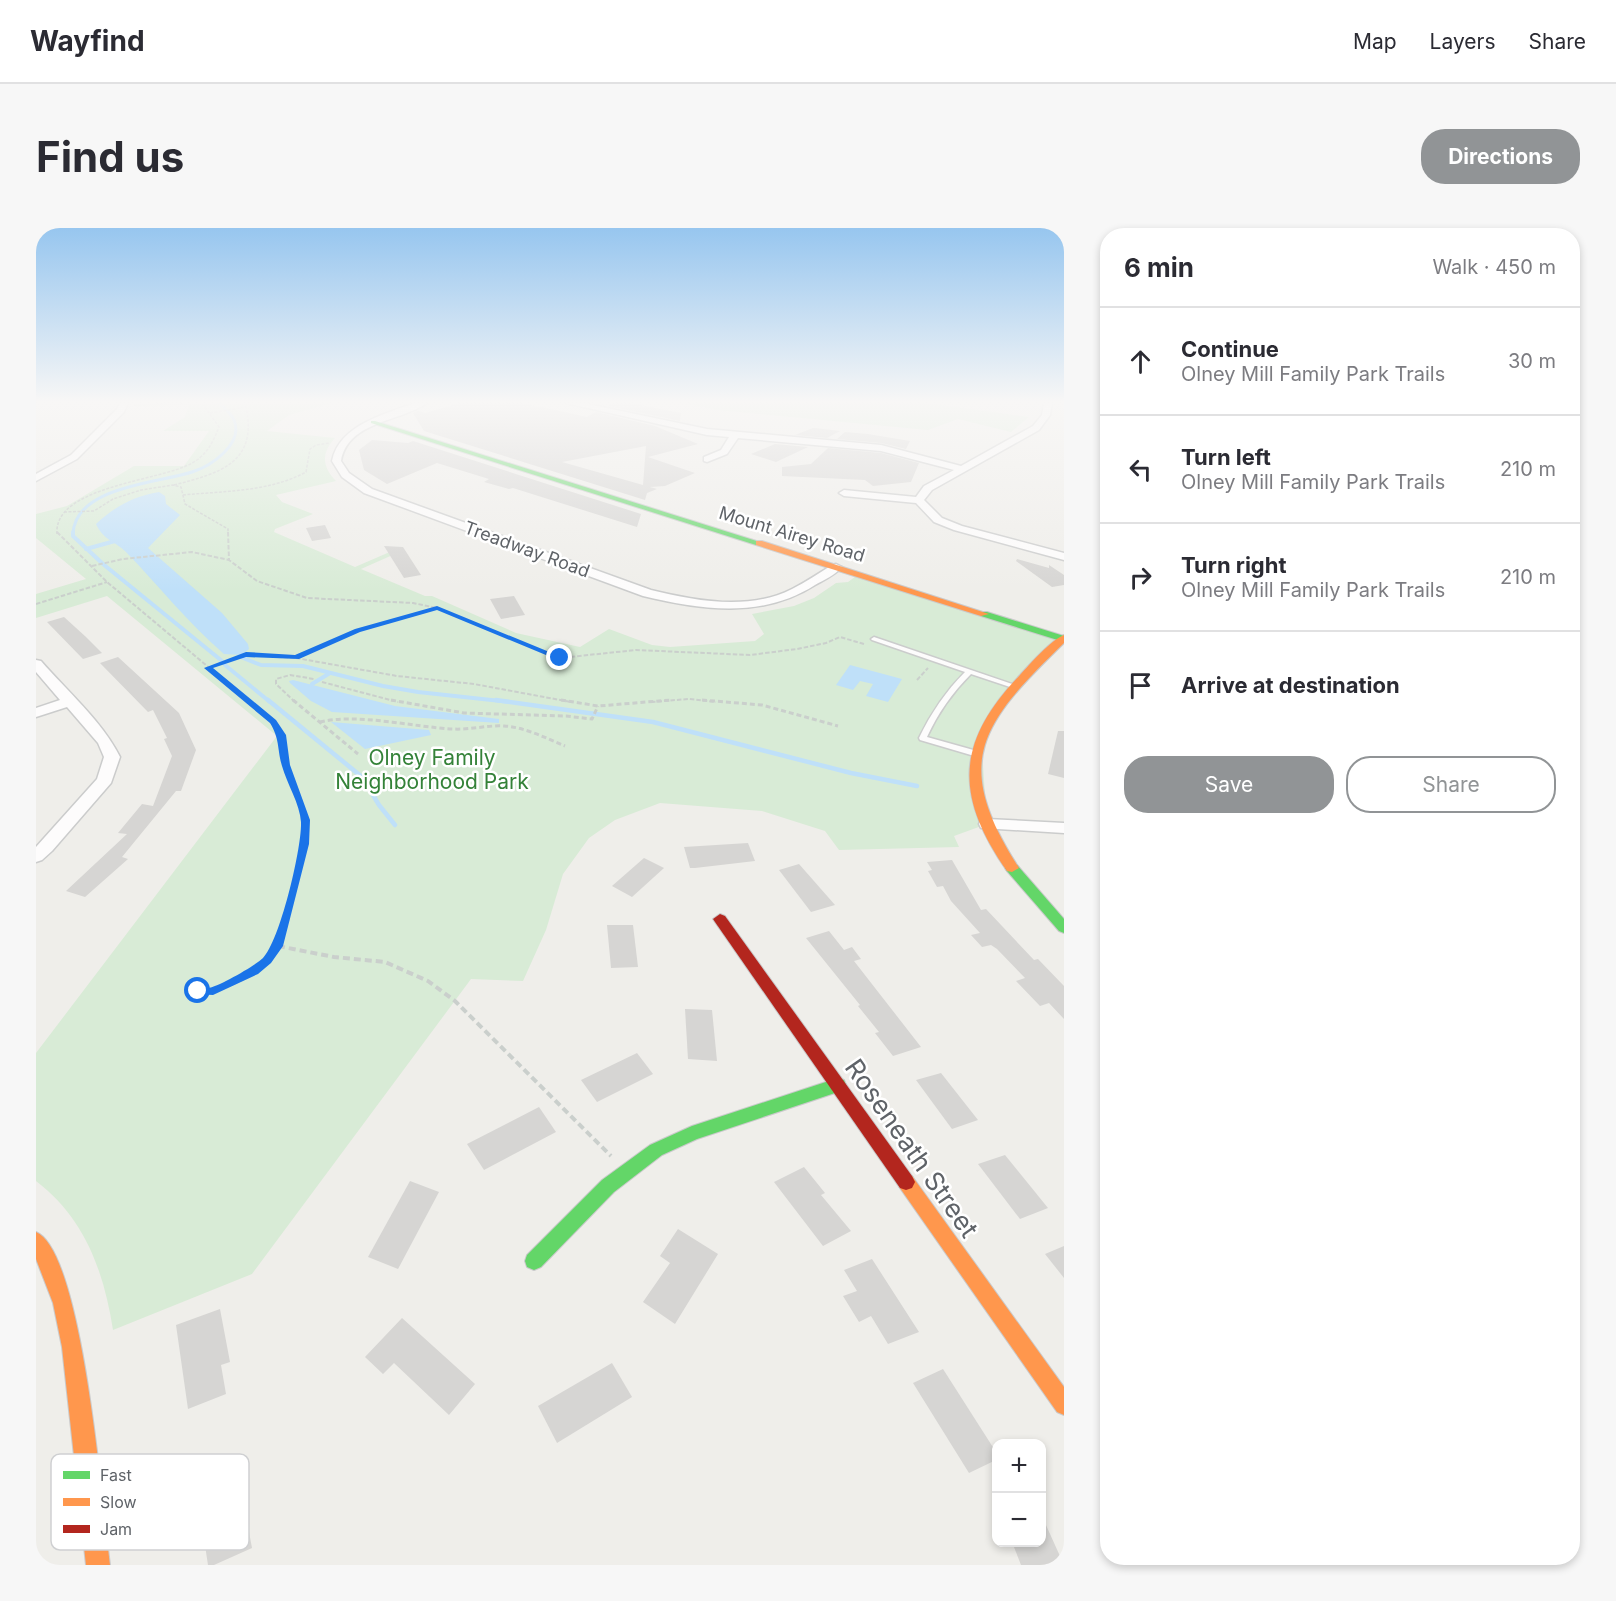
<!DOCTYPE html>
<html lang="en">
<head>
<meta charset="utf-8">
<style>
	:root { --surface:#fff; --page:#f7f7f7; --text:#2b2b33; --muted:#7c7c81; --line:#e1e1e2; --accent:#919496 }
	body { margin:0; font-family:Inter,sans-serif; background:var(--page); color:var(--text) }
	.controls { position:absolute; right:18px; bottom:18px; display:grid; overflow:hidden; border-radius:12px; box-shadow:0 3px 9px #0003 }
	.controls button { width:54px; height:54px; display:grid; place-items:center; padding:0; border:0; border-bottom:2px solid var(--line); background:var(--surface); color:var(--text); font:30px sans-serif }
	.stop { position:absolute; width:18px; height:18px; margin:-14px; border:4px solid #1a73e8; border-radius:50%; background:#fff }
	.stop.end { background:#1a73e8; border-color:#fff; box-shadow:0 2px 6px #0008 }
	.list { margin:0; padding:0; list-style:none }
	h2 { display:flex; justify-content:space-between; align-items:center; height:78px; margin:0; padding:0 24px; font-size:26px }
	h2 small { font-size:20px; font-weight:400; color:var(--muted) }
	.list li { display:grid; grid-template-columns:39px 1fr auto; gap:18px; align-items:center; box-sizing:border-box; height:108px; padding:0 24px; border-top:2px solid var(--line) }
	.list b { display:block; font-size:22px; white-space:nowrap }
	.list p { margin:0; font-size:20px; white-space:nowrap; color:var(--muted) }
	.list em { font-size:20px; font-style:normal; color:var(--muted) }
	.actions { display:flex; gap:12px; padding:18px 24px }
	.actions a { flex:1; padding:14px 0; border:2px solid var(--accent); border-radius:24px; text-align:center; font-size:21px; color:var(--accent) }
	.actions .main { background:var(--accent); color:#fff }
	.icon { flex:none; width:33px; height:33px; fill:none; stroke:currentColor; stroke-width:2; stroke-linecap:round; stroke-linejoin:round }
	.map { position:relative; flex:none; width:1028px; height:1337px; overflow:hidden; border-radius:24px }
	header { display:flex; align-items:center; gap:36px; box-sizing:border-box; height:84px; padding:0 30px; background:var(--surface); border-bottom:2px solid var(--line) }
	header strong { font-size:28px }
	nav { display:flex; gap:33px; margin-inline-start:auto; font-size:21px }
	.intro { display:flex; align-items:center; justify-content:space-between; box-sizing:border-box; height:144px; padding:0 36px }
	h1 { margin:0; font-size:42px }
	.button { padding:15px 27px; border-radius:24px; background:var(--accent); color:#fff; font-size:21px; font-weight:700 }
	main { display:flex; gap:36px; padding:0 36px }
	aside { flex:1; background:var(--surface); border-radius:24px; box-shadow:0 3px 9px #0003 }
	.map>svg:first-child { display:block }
	.green { fill:#d8ebd6 }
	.water { fill:#bfe0f9 }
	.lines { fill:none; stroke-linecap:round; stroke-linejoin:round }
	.stream-far2 { stroke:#bfe0f9; stroke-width:3 }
	.stream-far1 { stroke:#bfe0f9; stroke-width:4 }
	.stream { stroke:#bfe0f9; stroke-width:4.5 }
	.building { fill:#d6d5d3; fill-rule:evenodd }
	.lane-casing { stroke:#cbcccc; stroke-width:3 }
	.street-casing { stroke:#cbcccc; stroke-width:3 }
	.fast-casing { stroke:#cacacb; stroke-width:2 }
	.slow-casing { stroke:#cacacb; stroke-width:2 }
	.jam-casing { stroke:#cacacb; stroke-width:2 }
	.path-far3 { stroke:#cacfcc; stroke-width:1.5; stroke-dasharray:3 1.5; stroke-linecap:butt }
	.path-far2 { stroke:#cacfcc; stroke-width:2; stroke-dasharray:4.5 2; stroke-linecap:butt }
	.path-far1 { stroke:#cacfcc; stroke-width:3; stroke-dasharray:5 3; stroke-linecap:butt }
	.path { stroke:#cacfcc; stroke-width:4; stroke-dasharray:7 4; stroke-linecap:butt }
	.lane { fill:#fdfcfc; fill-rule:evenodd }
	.street { fill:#fdfcfc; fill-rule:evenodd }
	.fast { fill:#63d668; fill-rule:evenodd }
	.slow { fill:#ff974d; fill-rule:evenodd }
	.jam { fill:#b3261e; fill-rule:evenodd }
	.route { fill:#1a73e8 }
	.labels { text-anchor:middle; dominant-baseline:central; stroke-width:5; stroke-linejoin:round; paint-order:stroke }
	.far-street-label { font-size:18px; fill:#5f6368; stroke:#fff }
	.park-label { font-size:21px; fill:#348238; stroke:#fff }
	.near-street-label { font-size:26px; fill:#5f6368; stroke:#fff }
	.key { fill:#fff; stroke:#cfd0d2; stroke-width:1.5 }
	.key-label { font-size:16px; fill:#5f6368 }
</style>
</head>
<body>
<header>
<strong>Wayfind</strong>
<nav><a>Map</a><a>Layers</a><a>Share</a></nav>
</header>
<div class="intro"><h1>Find us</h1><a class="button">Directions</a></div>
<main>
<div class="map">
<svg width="1028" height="1337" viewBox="0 0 1028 1337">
	<rect width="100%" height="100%" fill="#efeeea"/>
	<g class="green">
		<path d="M296,175l-43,12 -22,16 68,7c-14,15 -13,29 1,43l-60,14 6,7 31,12 -38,15 -1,3 81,35 44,-19 5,2 -43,19 64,27h7l84,37 64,14 29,-18 43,16 18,2 85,-6 9,-7 -12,-20 42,-8 20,-8 22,-15 12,-1 11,-8 204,65 -82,96 6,89 -33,12 5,11 -120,3 -14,-19 -63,-20 -102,-8 -45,17 -26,18 -26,36 -17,56 -23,51 -52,-2 -219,295 -139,56c-9,-58 -28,-112 -77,-149v-128l241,-317 -170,-140 -71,22v-24l50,-15 -50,-41v-24l31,-8 67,-40h50l25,-35h-46l22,-14 4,-12 -55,1 1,-2z"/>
		<polygon points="647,175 890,175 993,189 975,204 922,191 892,202 682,182"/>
	</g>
	<g class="water">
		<path d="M123,264l6,4 1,8 14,11 -32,33 74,65 26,31 1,5 -8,6 -17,-1c-36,-31 -65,-68 -98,-102 -11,-11 -23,-12 -30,-28 18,-17 38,-28 63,-32z"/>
		<polygon points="814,437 866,451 852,474 830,468 837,456 824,453 817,462 800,457"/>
		<polygon points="257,452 359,478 463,491 463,495 296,484 275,473 254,455 253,453"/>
		<polygon points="295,494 393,502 395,507 329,521"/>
	</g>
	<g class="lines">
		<path class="stream-far2" d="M37,306c2,-48 86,-51 119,-62 19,-6 52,-28 42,-52 -3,-7 -10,-12 -15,-17"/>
		<g class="stream-far1">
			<polyline points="37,304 37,308 67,336 186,433"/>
			<polyline points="50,321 79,313"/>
			<polyline points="207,430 225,437 267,438 347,458 382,464 474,474"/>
			<polyline points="189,437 234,474"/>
			<polyline points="276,456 294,445"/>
		</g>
		<g class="stream">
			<polyline points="232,472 326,549 343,577 359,597"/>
			<polyline points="460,472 617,494 815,545 881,558"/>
		</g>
	</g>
	<g class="building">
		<path d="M424,175h63l64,14 9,-5 59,14 43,18 -50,13 47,16 -30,13 -15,1 7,2 -10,4 -2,7 -221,-69 -11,-18 5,-2 7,2zM610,218l-3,39 -81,-23z"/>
		<polygon points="577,175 595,175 645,185 644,193 572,178"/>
		<polygon points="777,200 779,200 804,203 791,210 759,207"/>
		<polygon points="809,204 832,206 874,213 870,221 845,215 801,211"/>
		<polygon points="336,212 372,215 377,213 605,286 601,299 477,260 473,261 448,254 453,251 401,235 351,256 328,242 323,222"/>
		<polygon points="739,216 772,219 740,234 715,226"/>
		<polygon points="792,220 845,225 883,235 875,254 837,258 829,252 746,248 746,239 775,236"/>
		<polygon points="289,297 295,310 276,313 270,300"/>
		<polygon points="348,318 367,319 385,347 368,350"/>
		<polygon points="981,331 1013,340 1013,337 1028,347 1028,357 1016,359 980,333"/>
		<polygon points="478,368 489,387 465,391 454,371"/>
		<polygon points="28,389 50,409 66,425 47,431 11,394"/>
		<polygon points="82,429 143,485 160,522 145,563 140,563 86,629 92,631 49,669 30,663 91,606 82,605 106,576 117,578 136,528 128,511 131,510 117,482 112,484 64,435"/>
		<polygon points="1022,503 1028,503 1028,550 1012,546"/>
		<polygon points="712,615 719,633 659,640 654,640 648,619"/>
		<polygon points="608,630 628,640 596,669 576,658"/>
		<polygon points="916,632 945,682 950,681 998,732 1002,731 1028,758 1028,791 1013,775 1004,778 980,753 989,750 961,721 955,717 946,719 935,707 944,705 915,673 907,658 901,659 892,643 896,642 891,634"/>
		<polygon points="763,636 799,677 775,684 743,642"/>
		<polygon points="571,697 597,697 602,739 575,740"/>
		<polygon points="793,703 808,722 816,719 825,731 818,733 885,819 857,828 839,805 843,804 822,778 824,777 770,710"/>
		<polygon points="649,781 676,782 681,833 652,831"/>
		<polygon points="601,825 617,846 561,874 545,852"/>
		<polygon points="905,845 942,892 916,901 880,852"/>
		<polygon points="503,879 520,904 448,942 431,916"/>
		<polygon points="969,927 1012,980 984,991 942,936"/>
		<polygon points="768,939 789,965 785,967 815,1003 787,1018 738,954"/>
		<polygon points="374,953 403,964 362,1041 332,1029"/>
		<polygon points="642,1001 682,1026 639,1096 607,1074 634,1035 624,1028"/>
		<polygon points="1028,1018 1028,1050 1009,1026"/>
		<polygon points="836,1031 883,1104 852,1116 835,1088 823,1094 807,1068 821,1063 808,1042"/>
		<polygon points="184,1081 194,1134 185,1137 190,1166 152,1181 140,1097"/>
		<polygon points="366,1090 439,1156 413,1187 358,1135 347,1146 329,1129"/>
		<polygon points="576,1135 596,1169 521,1215 502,1178"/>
		<polygon points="907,1141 960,1224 960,1232 933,1245 877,1155"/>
		<polygon points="200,1235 216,1320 178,1337 172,1337 159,1252"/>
		<polygon points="1005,1286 1028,1337 985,1337 976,1314 1005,1314"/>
	</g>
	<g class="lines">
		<defs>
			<path id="lane" d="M838,409l144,49v2l-2,1 -45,-15c-19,19 -33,39 -44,63l50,14v4h-6l-51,-15 -1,-2c12,-25 27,-47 46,-66l-93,-32 -1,-1z"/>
			<g id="street">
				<polygon points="84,175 92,175 88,184 41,231 0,253 0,246 35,227 81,181"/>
				<path d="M379,175h12c-27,19 -79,18 -86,58l8,12 23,16 279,101c45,11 98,21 141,-1 14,-7 27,-16 40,-24l4,-1 6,3c-7,8 -18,13 -27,18 -53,34 -114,25 -172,11l-279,-103 -22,-16 -10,-16c7,-36 53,-47 83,-58z"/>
				<polygon points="530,175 547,175 671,201 845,217 925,238 997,198 1006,187 1008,175 1016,175 1014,187 1003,202 896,262 888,272 906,290 926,298 1028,325 1028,332 918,302 898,294 880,275 808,268 803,265 808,262 880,269 888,258 918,242 845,223 702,210 691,226 671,234 668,233 668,229 685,222 693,209 671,207"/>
				<path d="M0,432l5,1c26,30 61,60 79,96l-9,26 -59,68 -10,9 -6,2v-15l61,-68 7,-22 -6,-14 -31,-36 -31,10v-9l24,-8 -24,-28z"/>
				<polygon points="951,591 1028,595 1028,605 945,600 943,596 945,592"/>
			</g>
			<g id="fast">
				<polygon points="335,193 339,193 727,315 720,317 335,195"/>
				<polygon points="945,384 951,384 1028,408 1028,414 945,388"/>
				<polygon points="976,636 981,637 1028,691 1028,705 1023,703 971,643 969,640 971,637"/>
				<polygon points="802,850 808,852 810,857 808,862 661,911 626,927 578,964 505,1039 498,1042 491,1039 489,1033 491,1027 566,952 614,917 656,898"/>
			</g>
			<g id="slow">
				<polygon points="720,313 726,313 953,386 945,388 720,317"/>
				<path d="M1028,407v8c-82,80 -114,118 -45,225l-7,4 -5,-1c-53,-76 -51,-129 13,-196 10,-11 31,-35 44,-40z"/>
				<polygon points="870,946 876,948 1028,1159 1028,1187 1021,1184 864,960 861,954 864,948"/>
				<path d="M0,1004c47,19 67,280 74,333h-24l-24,-218 -9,-44 -17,-44z"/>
			</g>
			<polygon id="jam" points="684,686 689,688 876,948 879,954 876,960 870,962 864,960 679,694 677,691"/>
		</defs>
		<use href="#lane" class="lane-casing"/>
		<use href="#street" class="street-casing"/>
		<use href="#fast" class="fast-casing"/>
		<use href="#slow" class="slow-casing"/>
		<use href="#jam" class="jam-casing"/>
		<g class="path-far3">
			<polyline points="98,177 148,175"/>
			<polyline points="174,185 210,179"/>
			<path d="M138,257c46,-12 84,-22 72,-78l3,-4"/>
			<path d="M147,267c41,-4 86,-3 123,-23l4,-23 6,-4 14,-2"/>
			<polyline points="28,284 58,283 77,271 105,262 137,257 145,259 149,276 192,301 192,306"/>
			<path d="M21,306c-4,-48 105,-53 135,-71 15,-8 21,-21 27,-36l-17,-24"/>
		</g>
		<g class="path-far2">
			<polyline points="21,304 71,354 214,474"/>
			<polyline points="192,304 193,332 221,353 271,370 377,375 401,380 524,430 600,422 714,427 761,421 790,415 804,409 828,416"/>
			<polyline points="56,338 87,331 156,324 193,332"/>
			<polyline points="0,376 71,354"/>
			<polyline points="260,430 361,448 438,456 535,474"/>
			<polyline points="172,440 210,427 260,430 322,403 399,381"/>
			<polyline points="881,452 892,440"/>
			<polyline points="286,454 362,474"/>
			<polyline points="259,474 240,456 240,451 254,447 278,451"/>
			<polyline points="615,474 653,471 680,474"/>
		</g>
		<g class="path-far1">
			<polyline points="212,472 237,493 241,499 252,543 269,593 264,636 251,692"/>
			<polyline points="257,472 322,526"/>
			<polyline points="355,472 428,485 530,488 556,491 562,478"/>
			<polyline points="525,472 562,478 635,472"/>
			<polyline points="666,472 726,477 802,498"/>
			<path d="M284,494c38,-9 93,5 133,7 17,1 34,-4 51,-3 20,1 42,12 61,20"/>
		</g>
		<g class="path">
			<polyline points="242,718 298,729 349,734 392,753 419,773 575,928"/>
			<path d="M162,763c29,0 66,-19 80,-46 5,-8 7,-18 10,-27"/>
		</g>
		<use href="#lane" class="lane"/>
		<use href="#street" class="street"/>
		<use href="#fast" class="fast"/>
		<use href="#slow" class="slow"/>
		<use href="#jam" class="jam"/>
	</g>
	<linearGradient id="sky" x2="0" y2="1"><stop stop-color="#97c6ef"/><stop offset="0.48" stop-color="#f8f7f6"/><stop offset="1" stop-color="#f8f7f6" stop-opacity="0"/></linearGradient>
	<rect width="1028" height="362" fill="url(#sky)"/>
	<path class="route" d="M401,378l127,52 -6,2 -121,-50 -77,22 -61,27 -53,-2 -33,11 63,52 10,15 4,30 20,55 -1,24 -26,102 -12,17 -13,11 -45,21 -19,-1v-6c5,-1 9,1 14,0 10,-1 48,-23 55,-30 17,-17 39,-110 38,-136 -1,-18 -14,-38 -19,-56 -5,-17 -2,-27 -12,-43l-66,-55 42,-16 49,3 60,-26z"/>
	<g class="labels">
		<g class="far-street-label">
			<text transform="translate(756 306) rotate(17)">Mount Airey Road</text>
			<text transform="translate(491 321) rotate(20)">Treadway Road</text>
		</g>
		<g class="park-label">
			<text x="396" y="529">Olney Family<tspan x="396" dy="24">Neighborhood Park</tspan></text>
		</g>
		<g class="near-street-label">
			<text transform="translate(876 920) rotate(55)">Roseneath Street</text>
		</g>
	</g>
	<rect x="15" y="1226" width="198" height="96" rx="9" class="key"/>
	<rect x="27" y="1243" width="27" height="8" fill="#63d668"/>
	<rect x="27" y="1270" width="27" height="8" fill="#ff974d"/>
	<rect x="27" y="1297" width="27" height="8" fill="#b3261e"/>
	<g class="key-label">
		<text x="64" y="1253">Fast</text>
		<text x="64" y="1280">Slow</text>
		<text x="64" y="1307">Jam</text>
	</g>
</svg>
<div class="controls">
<button>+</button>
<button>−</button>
</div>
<div class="stop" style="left:162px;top:763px"></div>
<div class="stop end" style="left:524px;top:430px"></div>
</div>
<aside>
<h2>6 min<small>Walk · 450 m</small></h2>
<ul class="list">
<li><svg class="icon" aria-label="ahead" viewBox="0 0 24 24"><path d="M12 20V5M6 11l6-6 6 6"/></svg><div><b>Continue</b><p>Olney Mill Family Park Trails</p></div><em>30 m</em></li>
<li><svg class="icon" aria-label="left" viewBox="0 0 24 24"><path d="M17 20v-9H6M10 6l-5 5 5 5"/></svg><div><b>Turn left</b><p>Olney Mill Family Park Trails</p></div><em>210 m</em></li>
<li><svg class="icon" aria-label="right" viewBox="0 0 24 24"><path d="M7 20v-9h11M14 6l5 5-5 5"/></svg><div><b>Turn right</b><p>Olney Mill Family Park Trails</p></div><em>210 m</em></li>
<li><svg class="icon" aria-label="arrive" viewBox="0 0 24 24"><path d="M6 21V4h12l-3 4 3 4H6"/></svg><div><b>Arrive at destination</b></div></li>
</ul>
<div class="actions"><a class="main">Save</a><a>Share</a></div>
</aside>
</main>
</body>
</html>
